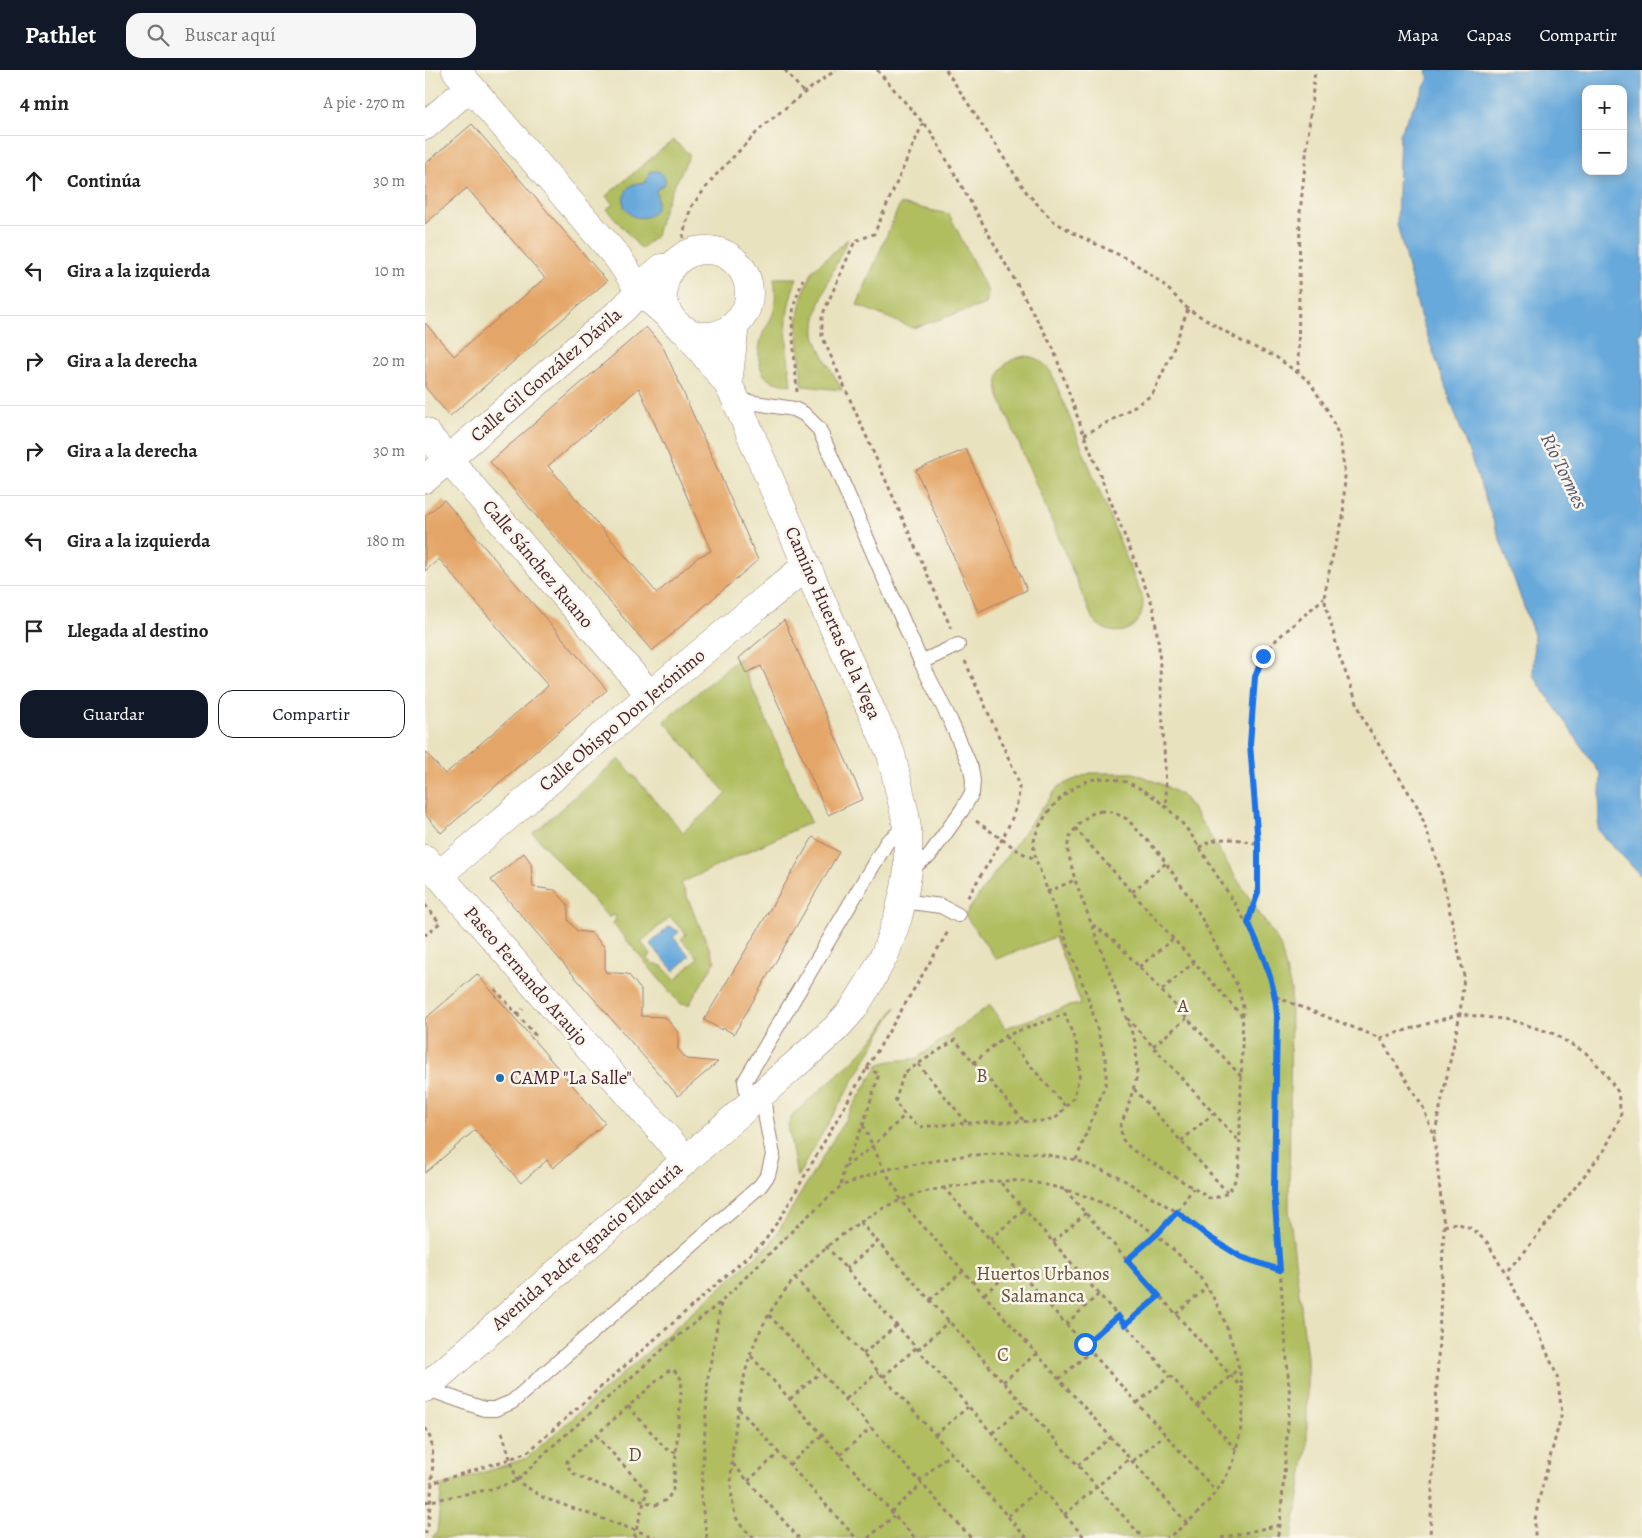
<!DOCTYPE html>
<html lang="es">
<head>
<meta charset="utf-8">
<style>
	:root { --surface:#fff; --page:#f6f6f6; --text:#222; --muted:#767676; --line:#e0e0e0; --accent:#111827 }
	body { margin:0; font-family:Alegreya,serif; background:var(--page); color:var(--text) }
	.controls { position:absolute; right:15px; top:15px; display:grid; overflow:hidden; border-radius:10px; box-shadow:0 2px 12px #0003 }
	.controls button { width:45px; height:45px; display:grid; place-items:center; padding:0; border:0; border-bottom:1px solid var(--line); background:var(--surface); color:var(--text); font:25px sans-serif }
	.stop { position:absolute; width:15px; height:15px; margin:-11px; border:4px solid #1a73e8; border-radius:50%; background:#fff }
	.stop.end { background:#1a73e8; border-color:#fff; box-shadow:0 1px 5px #0008 }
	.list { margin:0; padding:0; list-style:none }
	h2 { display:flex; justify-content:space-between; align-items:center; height:65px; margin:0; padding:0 20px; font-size:21px }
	h2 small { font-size:16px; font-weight:400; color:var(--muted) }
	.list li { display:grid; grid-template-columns:32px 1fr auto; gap:15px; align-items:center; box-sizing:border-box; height:90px; padding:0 20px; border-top:1px solid var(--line) }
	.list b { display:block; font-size:19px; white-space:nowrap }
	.list em { font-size:16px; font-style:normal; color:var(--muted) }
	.actions { display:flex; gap:10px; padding:15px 20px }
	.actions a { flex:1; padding:11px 0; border:1px solid var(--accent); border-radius:15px; text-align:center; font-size:18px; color:var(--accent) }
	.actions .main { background:var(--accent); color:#fff }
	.icon { flex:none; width:28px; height:28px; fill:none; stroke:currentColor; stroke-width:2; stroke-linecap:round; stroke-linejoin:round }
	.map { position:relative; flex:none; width:1217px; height:1468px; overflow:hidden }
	header { display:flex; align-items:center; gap:30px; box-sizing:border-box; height:70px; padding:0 25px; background:var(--accent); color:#fff }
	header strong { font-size:24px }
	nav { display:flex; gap:28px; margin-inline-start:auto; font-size:18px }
	.search { width:350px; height:45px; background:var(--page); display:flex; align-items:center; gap:12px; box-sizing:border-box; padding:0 18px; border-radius:15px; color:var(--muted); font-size:19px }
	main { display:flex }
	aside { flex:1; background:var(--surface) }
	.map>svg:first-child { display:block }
	.green { fill:#b0be60; stroke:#7d6e46; fill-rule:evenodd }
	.water { fill:#67a9db; stroke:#586483; fill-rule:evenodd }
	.building { fill:#e4a667; fill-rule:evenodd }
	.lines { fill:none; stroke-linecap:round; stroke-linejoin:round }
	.service-casing { stroke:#9a8075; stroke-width:16 }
	.minor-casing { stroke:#9a8075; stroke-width:29 }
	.path { stroke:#9a8075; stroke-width:3; stroke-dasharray:4 4; stroke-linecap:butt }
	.service { stroke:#fff; stroke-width:14 }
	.minor { stroke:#fff; stroke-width:28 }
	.route { stroke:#1a73e8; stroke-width:6 }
	.poi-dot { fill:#1f6fb2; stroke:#fbf7ec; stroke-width:2 }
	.labels { text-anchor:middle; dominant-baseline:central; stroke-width:5; stroke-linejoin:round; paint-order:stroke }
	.street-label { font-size:19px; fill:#4a1f2b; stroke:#fbf7ec }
	.park-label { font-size:19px; fill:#694f3b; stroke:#fbf7ec }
	.poi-label { font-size:19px; fill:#4a1f2b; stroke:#fbf7ec; text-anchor:start }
	.water-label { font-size:20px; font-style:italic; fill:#565671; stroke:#fbf7ec }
</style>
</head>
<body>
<header>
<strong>Pathlet</strong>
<div class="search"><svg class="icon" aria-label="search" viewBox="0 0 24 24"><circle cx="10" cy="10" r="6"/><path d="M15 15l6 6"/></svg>Buscar aquí</div>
<nav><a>Mapa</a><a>Capas</a><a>Compartir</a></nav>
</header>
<main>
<aside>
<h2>4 min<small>A pie · 270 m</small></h2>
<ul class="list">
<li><svg class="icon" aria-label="ahead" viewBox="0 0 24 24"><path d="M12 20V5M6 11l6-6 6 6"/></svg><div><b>Continúa</b></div><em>30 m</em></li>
<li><svg class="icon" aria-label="left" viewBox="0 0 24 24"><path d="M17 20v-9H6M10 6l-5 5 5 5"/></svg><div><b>Gira a la izquierda</b></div><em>10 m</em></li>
<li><svg class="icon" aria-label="right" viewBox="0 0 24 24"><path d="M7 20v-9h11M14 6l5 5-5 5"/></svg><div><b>Gira a la derecha</b></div><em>20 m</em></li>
<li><svg class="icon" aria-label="right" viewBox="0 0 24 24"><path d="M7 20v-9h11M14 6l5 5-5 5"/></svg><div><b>Gira a la derecha</b></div><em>30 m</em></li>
<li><svg class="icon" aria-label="left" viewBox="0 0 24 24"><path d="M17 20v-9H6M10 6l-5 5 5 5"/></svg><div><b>Gira a la izquierda</b></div><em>180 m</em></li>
<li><svg class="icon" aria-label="arrive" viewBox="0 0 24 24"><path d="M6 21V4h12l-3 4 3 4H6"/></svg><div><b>Llegada al destino</b></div></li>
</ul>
<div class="actions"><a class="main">Guardar</a><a>Compartir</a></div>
</aside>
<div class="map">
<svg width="1217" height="1468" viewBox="0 0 1217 1468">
	<rect width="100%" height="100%" fill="#fbf7ec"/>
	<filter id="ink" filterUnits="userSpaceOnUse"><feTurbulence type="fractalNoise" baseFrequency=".02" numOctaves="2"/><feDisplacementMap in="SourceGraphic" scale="10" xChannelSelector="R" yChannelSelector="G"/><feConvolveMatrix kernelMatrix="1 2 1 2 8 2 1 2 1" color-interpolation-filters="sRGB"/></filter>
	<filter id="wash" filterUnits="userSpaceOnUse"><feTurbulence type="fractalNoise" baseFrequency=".0096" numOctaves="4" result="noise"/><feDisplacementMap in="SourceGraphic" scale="20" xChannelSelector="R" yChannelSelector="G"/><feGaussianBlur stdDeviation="1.12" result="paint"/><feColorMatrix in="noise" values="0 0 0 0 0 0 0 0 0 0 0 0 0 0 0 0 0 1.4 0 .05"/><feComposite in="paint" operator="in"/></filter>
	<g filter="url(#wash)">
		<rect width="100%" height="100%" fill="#e9e2bf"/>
		<g class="green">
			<polygon points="248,70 265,85 248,118 237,144 231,166 216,179 182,139 188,134 181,126"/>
			<polygon points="475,134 524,144 563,222 561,234 488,258 432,235"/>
			<path d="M423,169c-11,24 -36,70 -33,95 2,13 20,42 27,56l-40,-4 -5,-64 5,-26 11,-26z"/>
			<path d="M351,208h21c-16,40 -10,66 -6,107 -8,-1 -17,-2 -23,-6 -13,-11 -10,-34 -4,-48 3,-6 7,-11 9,-17 3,-11 3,-24 1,-35z"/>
			<path d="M601,286c12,2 19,7 26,18l91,225c2,31 -29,44 -50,21l-94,-224c-5,-22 4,-37 27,-40z"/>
			<path d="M314,588l72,164 -130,61 34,78 -26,44 -9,-1 -67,-80 3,-6 -1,-3 -7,2 -75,-84 86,-74 64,73 44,-38 -63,-73zM245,847l16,17 -5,5 17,19 -23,22 -14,-15 -2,1 -2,-3 -3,2 -7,-7 4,-3 -10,-13z"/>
			<path d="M665,703h44l30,12 19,11 14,19 43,69 40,61 11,45 -2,220 18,148v89l-15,91h-860l5,-6 5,-46 85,-28 244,-215 107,-178c12,-6 26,-4 39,-7l73,-53 15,23 64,-22 12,-2 -26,-67 -59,22 -31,-44 61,-86 33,-43z"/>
			<polygon points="471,937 372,1107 363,1055 368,1044 430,989 454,962"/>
		</g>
		<g class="water">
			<path d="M1002,0h215v261l-3,4 3,8v534l-44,-47 3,-55 -68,-100 1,-40 -114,-320 -23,-91 3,-92 29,-54zM1161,19h37v82h-37z"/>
			<path d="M226,101h8l6,6v7l-9,6c5,19 -4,32 -24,26l-8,-9c-2,-15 5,-26 21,-24z"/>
			<polygon points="245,856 254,862 248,867 265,886 249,901 225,874"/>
		</g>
		<g id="blocks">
			<g class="building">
				<polygon points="47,54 182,211 25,346 0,317 0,253 29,286 120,208 42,118 0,154 0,94"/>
				<path d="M221,257l17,20 95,213 -106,91 -162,-189zM214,318l72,163 -13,6 -41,36 -109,-127z"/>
				<polygon points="541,379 602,520 553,542 491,400"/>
				<polygon points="19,430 182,620 16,763 0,744 0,681 20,704 123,616 14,489 0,501 0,446"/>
				<polygon points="359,550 438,729 403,745 336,596 321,603 314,588"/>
				<polygon points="388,767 414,782 309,964 298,958 297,960 279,950"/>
				<polygon points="99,783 106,793 108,817 130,820 143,835 143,850 152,861 167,863 180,878 180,902 203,904 216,920 216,946 240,947 253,962 253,979 262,989 293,992 253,1026 66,810"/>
				<polygon points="52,904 180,1053 128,1098 122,1090 96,1113 50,1060 0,1103 0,949"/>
			</g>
		</g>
	</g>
	<g filter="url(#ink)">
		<use href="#blocks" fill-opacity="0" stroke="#9a8075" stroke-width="1"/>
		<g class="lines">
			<defs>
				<g id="service">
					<polyline points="311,330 369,339 379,344 394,359 496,592 526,652 546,698 548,711 547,723 537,740 504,786 483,800"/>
					<polyline points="496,592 533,575"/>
					<polyline points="478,831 516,836 533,845"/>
					<polyline points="324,1035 320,1011 462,772 482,756"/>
					<polyline points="0,1318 59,1339 70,1339 87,1332 335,1116 343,1105 348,1085 341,1049 338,1023"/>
				</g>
				<g id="minor">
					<polyline points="31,0 193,188 215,221 247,249"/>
					<polyline points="0,56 45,17"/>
					<circle cx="281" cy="223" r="43"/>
					<polyline points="303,314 310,254"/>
					<polyline points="0,362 225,625"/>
					<polyline points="0,409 198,239 215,221 218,214 237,198"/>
					<polyline points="0,789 261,1090"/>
					<polyline points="14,805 225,625 381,496"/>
					<polyline points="0,1318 388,979 411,958 428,939 445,912 460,884 473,847 480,818 483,800 483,765 480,745 466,684 398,534 311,330 303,314 260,260"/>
				</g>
			</defs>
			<use href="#service" class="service-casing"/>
			<use href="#minor" class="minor-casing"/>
			<g class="path">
				<polyline points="360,0 379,23"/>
				<polyline points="452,0 506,62 628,278 659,365 728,536 734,577 742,737"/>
				<polyline points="521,0 602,123 628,151 654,166 705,190 738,214 763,239 818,272 851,287 884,311 903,341 915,368 920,405 918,448 906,492 899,528 915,588 939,651 994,739 1016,802 1039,906 1035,944 1009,1067 1019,1156 1005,1468"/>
				<polyline points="498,53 449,164 430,171 397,246 397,266 526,558"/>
				<polyline points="258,184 257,174 259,161 266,137 289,107 338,56 379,23 411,0"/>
				<polyline points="873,303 875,143 890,0"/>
				<polyline points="372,322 367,252 369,235 378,209"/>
				<polyline points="659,365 694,346 727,325 747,283 763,239"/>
				<path d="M540,591l52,116c1,4 2,8 2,11 1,31 -37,83 -52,111"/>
				<path d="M676,741l12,1 14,7 32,34 35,51 44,83 5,20 -4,159c-4,18 -9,32 -30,32l-78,-49 -8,-9 -3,-13 7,-17 10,-34 -1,-32 -61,-164 -8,-32 3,-12 11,-15 10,-7z"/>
				<polyline points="551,751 595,782 610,789"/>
				<polyline points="650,758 817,946"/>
				<path d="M774,778c17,-14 39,-9 59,-4"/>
				<polyline points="622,822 650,810"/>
				<polyline points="707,822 741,793"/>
				<polyline points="0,835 15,853 0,865"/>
				<polyline points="823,852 833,822 833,774 825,674 830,607 838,586 852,569 899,528"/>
				<polyline points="668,855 690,871 816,1006"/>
				<polyline points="714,897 748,869"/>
				<polyline points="70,919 92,944 98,939"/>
				<polyline points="737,920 769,892"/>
				<polyline points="851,927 955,968 998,1037 1009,1067"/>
				<polyline points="92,944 110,965 106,968"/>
				<polyline points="702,948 814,1071"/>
				<polyline points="580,966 641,1037"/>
				<polyline points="955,968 1035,944 1085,950 1127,963 1161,983 1180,1003 1193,1022 1196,1046 1180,1079 1101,1180 1080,1203"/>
				<polyline points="728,976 762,948"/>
				<polyline points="548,993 580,966 640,944 652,976 655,1003 649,1027 632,1047 619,1051 542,1053 494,1057 480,1045 470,1032 479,1003 530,970 599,1051"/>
				<polyline points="493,994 542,1053"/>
				<polyline points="709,1019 802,1122"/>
				<polyline points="438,1055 459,1100 473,1122 475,1130 762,1453"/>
				<polyline points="756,1071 789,1043"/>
				<path d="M651,1090l30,-77v-22l-16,-58 -54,-143c-1,-6 -3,-13 -2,-19 4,-17 16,-33 28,-44 9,-8 21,-16 33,-18 37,-7 78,30 97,57 8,11 15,24 22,35 29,45 59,89 63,144l-3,176 16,208 -10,126 -3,13"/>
				<polyline points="420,1097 447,1077 480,1045"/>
				<polyline points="576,1113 811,1380"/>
				<polyline points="416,1115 419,1097 438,1055 454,1004 441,998"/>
				<polyline points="518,1117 790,1420"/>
				<polyline points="640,1120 818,1319"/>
				<polyline points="435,1152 718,1468"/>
				<polyline points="1019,1156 1031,1153 1046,1158 1062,1172 1112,1259 1132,1306 1137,1343 1114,1429 1110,1450 1110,1468"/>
				<polyline points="565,1169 599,1140"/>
				<polyline points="628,1172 661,1143"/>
				<polyline points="401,1176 660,1468"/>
				<polyline points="702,1190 732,1164 752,1142 768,1118"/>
				<polyline points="421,1199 453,1171"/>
				<polyline points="370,1208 602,1468"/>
				<polyline points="559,1224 591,1198"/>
				<polyline points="505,1230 538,1201"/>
				<polyline points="751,1244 782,1217"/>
				<polyline points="344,1245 546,1468"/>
				<polyline points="641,1254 674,1224"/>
				<polyline points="700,1255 734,1226"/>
				<polyline points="660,1275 693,1246"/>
				<polyline points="493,1280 524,1251"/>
				<polyline points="438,1284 471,1256"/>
				<polyline points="326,1286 490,1468"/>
				<polygon points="249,1300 257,1310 248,1420 242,1430 230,1435 151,1406 142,1396 142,1391 243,1301"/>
				<polyline points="458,1307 491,1278"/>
				<polyline points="634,1309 666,1281"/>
				<polyline points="578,1312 612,1283"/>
				<polyline points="365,1329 396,1302"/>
				<polyline points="421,1329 453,1302"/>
				<polyline points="712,1333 745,1306"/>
				<polyline points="203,1336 241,1379 251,1383"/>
				<polyline points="772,1336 814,1298"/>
				<polyline points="314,1339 431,1468"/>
				<path d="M0,1358c11,14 7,38 7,55"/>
				<polyline points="77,1362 92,1411 119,1428 232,1468"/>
				<polyline points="567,1363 600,1336"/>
				<polyline points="171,1365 222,1421 209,1468"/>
				<polyline points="510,1365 543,1337"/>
				<polyline points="415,1385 446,1358"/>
				<polyline points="708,1391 740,1364"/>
				<polyline points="308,1394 374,1468"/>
				<polyline points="364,1395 397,1365"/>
				<polyline points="653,1395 686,1367"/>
				<polyline points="323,1411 354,1383"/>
				<polyline points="494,1411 526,1383"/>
				<polyline points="0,1432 66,1419 92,1411 121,1382 252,1267 296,1232 374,1154 416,1116 459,1100 542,1085 611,1083 651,1090 692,1106 752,1142 784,1167 815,1187 855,1200"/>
				<polyline points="466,1442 497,1414"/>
				<polyline points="639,1445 705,1388"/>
				<polyline points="583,1446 615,1418"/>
				<polyline points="0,1464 3,1457 7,1413 85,1389 104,1381 339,1172 359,1142 422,1032 524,860"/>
				<polyline points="282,1468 276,1428 283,1307 296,1233"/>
				<path d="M329,1468c-8,-7 -16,-14 -19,-24 -10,-34 2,-101 9,-136 13,-61 53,-111 102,-146 17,-12 36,-25 55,-32 20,-9 44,-13 66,-15 18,-3 44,-6 63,-3 57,9 106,32 148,72 12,12 25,25 33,40 8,13 14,28 19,43 13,38 18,69 7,108 -1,5 -2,10 -3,15 -11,29 -42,63 -68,78"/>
				<polyline points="443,1468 469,1446"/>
				<polyline points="796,1468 855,1455"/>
			</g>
			<use href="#service" class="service"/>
			<use href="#minor" class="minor"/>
		</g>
	</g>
	<g class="lines" filter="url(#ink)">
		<path class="route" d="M660,1274l33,-28 7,9 34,-29 -32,-36 30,-26 20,-22 32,25 32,20 39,13 -6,-79 3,-176c-2,-33 -15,-63 -29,-93l10,-30v-48l-8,-100 5,-67 8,-21"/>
	</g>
	<circle class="poi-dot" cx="75" cy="1008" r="5"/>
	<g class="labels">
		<g class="street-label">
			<text transform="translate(121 305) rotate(-41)">Calle Gil González Dávila</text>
			<text transform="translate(113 494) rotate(50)">Calle Sánchez Ruano</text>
			<text transform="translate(408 553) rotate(66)">Camino Huertas de la Vega</text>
			<text transform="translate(197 650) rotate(-40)">Calle Obispo Don Jerónimo</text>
			<text transform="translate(101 906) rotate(49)">Paseo Fernando Araujo</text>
			<text transform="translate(162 1176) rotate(-41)">Avenida Padre Ignacio Ellacuría</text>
		</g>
		<g class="park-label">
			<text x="758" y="936">A</text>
			<text x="557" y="1006">B</text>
			<text x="618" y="1204">Huertos Urbanos<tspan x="618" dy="22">Salamanca</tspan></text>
			<text x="578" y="1285">C</text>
			<text x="210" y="1385">D</text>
		</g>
		<g class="poi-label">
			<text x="85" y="1008">CAMP "La Salle"</text>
		</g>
		<g class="water-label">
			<text transform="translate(1139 401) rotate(64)">Río Tormes</text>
		</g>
	</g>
</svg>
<div class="controls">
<button>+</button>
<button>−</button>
</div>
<div class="stop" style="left:660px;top:1274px"></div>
<div class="stop end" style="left:838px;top:586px"></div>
</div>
</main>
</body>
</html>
